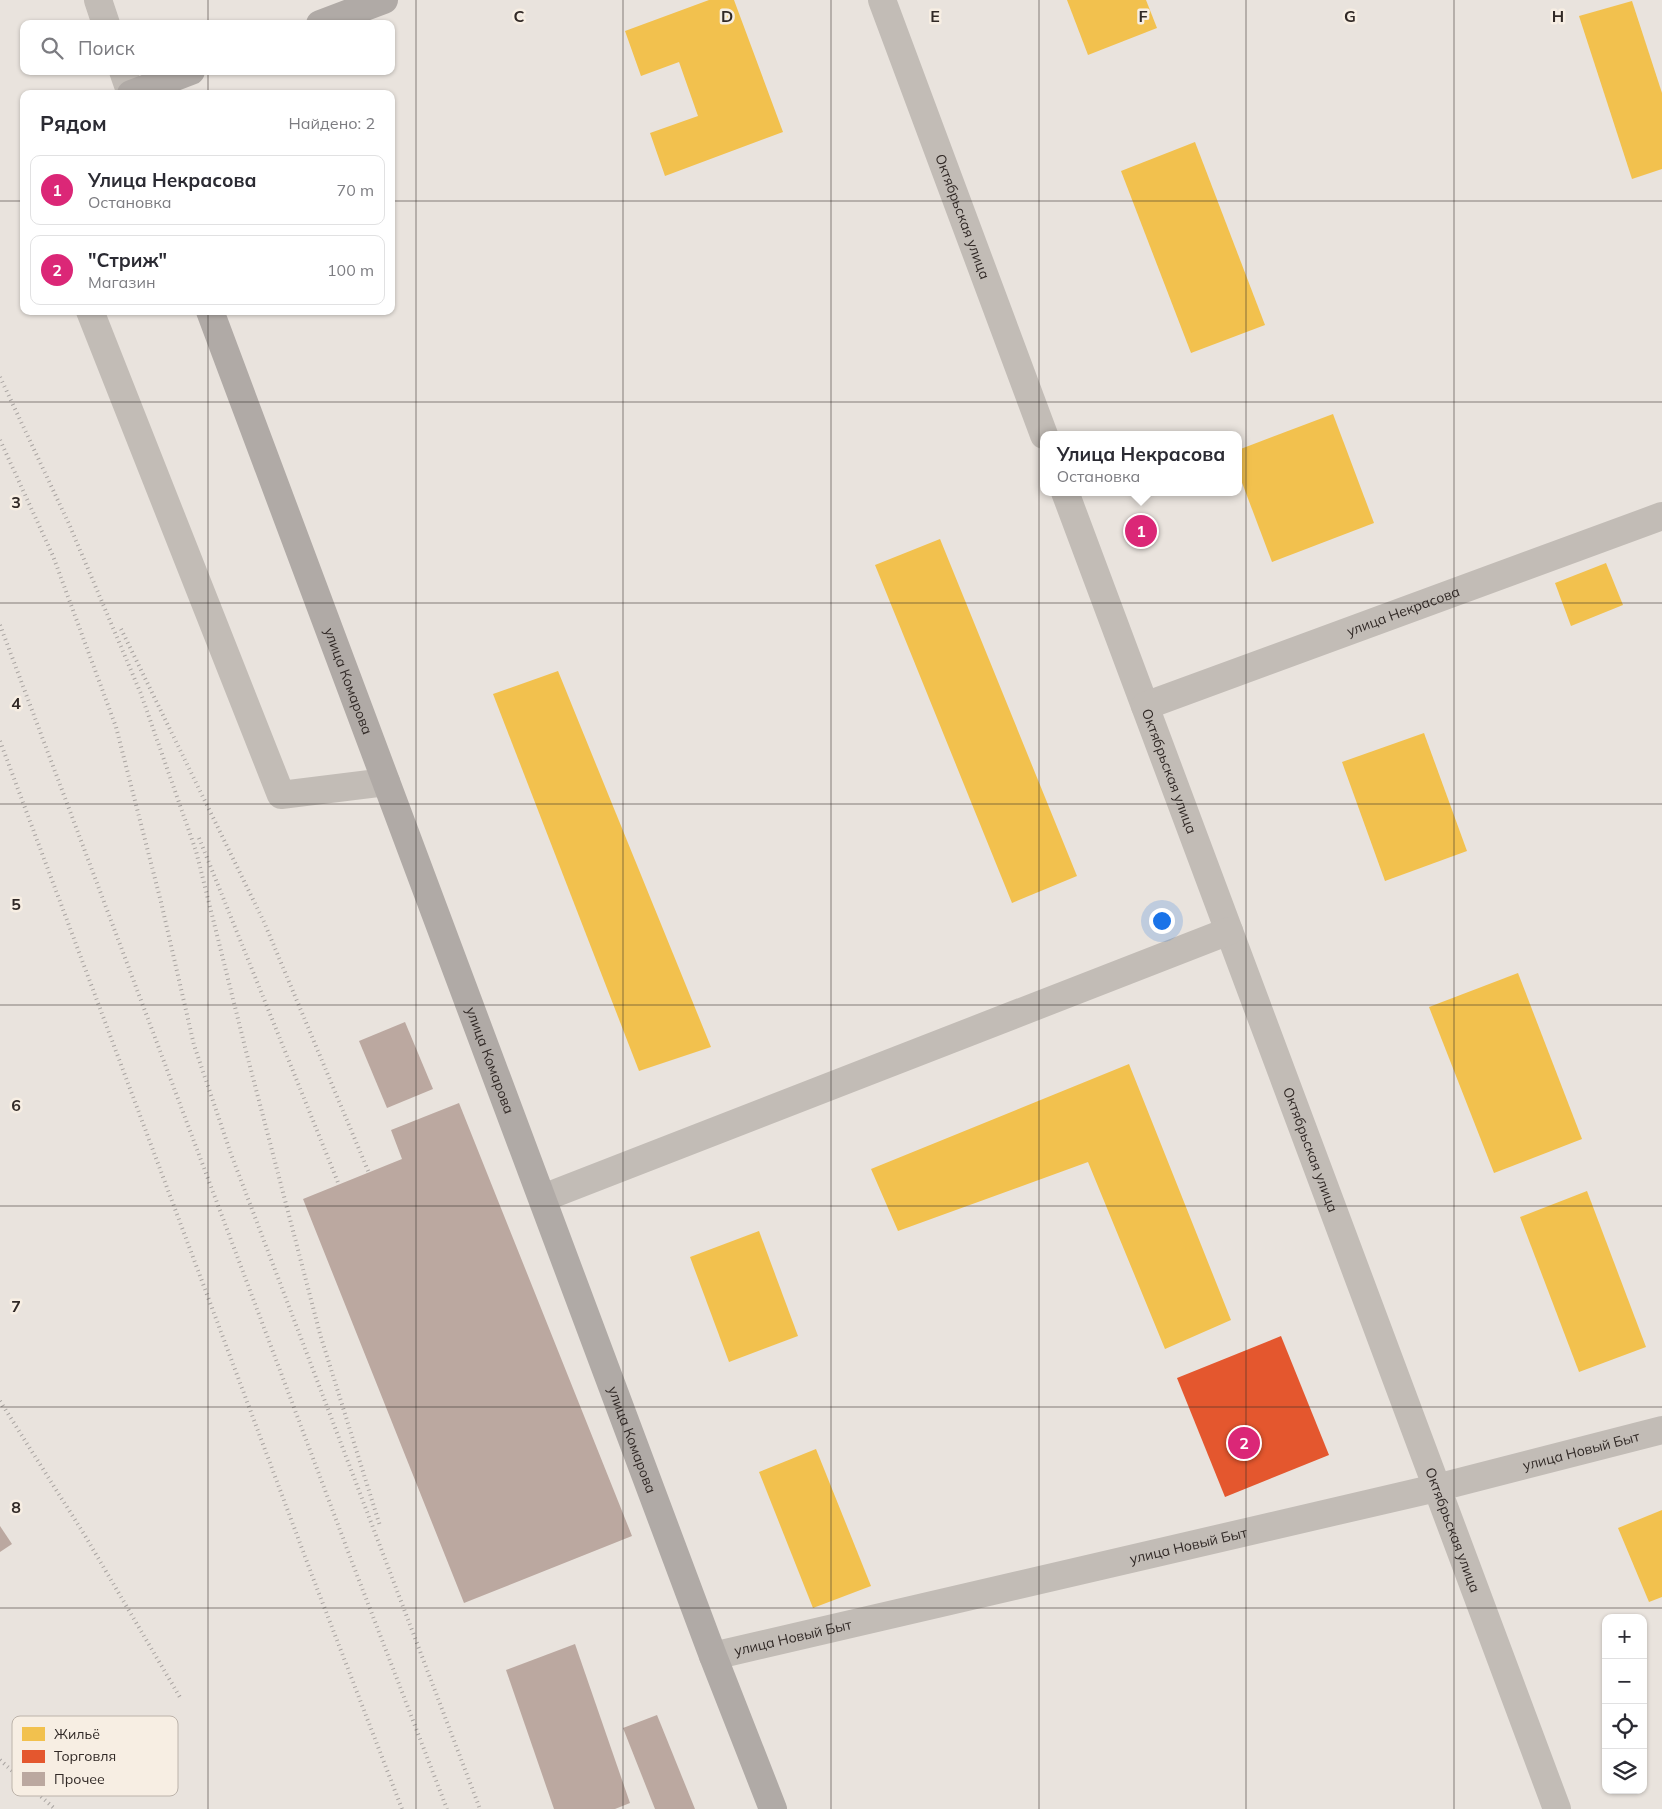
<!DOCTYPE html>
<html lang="ru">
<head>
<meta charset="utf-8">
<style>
	:root { --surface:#fff; --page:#f2f2f3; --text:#2b2b33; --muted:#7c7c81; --line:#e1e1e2; --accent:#db2777 }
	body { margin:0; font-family:Mulish,sans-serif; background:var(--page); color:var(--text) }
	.controls { position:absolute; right:15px; bottom:15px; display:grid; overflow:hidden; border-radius:10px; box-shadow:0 1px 4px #0004 }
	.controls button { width:45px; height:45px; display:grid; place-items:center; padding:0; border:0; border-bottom:1px solid var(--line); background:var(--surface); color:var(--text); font:25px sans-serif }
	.you { position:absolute; left:1161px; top:920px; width:18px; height:18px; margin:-12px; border:4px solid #fff; border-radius:50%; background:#1a73e8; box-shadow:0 0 0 8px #1a73e833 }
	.badge { display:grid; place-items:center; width:32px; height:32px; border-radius:50%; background:var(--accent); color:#fff; font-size:16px; font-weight:700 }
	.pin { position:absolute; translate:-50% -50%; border:2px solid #fff; box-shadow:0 1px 5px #0006 }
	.popup { position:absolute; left:1040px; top:431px; width:202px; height:65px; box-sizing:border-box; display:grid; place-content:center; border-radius:10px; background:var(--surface); filter:drop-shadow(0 1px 4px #0005); font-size:16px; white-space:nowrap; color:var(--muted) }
	.popup b { font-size:19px; color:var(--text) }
	.popup::after { content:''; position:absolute; left:50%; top:100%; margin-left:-10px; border:10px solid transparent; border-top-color:var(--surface) }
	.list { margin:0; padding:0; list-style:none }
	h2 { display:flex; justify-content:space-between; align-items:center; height:65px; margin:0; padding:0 20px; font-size:21px }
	h2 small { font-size:16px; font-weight:400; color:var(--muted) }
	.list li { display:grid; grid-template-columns:32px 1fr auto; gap:15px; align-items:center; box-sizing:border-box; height:70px; margin:0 10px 10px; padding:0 10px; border:1px solid var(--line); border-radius:10px }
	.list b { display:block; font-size:19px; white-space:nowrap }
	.list p { margin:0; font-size:16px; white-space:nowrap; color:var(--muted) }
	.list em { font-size:16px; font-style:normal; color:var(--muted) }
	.icon { flex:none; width:28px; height:28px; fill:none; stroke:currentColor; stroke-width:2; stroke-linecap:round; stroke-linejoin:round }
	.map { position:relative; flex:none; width:1662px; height:1809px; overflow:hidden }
	.search { position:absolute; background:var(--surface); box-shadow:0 1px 4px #0004; left:20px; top:20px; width:375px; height:55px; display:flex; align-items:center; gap:12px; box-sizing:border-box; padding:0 18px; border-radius:10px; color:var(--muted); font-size:19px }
	.panel { position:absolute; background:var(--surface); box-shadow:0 1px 4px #0004; left:20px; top:90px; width:375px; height:225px; border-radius:10px }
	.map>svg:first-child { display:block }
	.homes { fill:#f2c14e }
	.shops { fill:#e4572e }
	.building { fill:#bba8a0 }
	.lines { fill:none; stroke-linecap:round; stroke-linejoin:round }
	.minor { stroke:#c2bcb6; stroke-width:28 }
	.major { stroke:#b0aaa6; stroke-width:28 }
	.rail { stroke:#a9a4a1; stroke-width:4; stroke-dasharray:1 4; stroke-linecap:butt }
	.grid { fill:none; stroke:#312926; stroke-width:1; stroke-opacity:0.55 }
	.labels { text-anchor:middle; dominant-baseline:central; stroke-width:5; stroke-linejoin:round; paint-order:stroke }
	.street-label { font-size:14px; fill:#312926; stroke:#f7eee3 }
	.key { fill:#f7eee3; stroke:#bcb3aa; stroke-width:1 }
	.key-label { font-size:14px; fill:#312926 }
	.grid-label { font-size:16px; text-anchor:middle; font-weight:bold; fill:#312926; stroke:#f7eee3; stroke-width:5; stroke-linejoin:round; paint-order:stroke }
</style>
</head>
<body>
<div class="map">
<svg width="1662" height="1809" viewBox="0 0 1662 1809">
	<rect width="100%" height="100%" fill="#e9e3dd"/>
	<g class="homes">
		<polygon points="709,0 734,0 783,132 665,176 650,133 698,116 679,62 641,76 625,31"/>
		<polygon points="1067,0 1146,0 1157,28 1088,55"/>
		<polygon points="1632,1 1662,93 1662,169 1632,179 1579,16"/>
		<polygon points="1195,142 1265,325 1191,353 1121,171"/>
		<polygon points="1333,414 1374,523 1272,562 1238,472 1238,450"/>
		<polygon points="940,539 1077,876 1012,903 875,565"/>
		<polygon points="1606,563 1623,605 1571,626 1555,583"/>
		<polygon points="558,671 711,1047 639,1071 493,694"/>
		<polygon points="1424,733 1467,851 1385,881 1342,762"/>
		<polygon points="1518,973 1582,1139 1494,1173 1429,1007"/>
		<polygon points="1129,1064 1231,1320 1165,1349 1088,1162 898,1231 871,1169"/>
		<polygon points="1587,1191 1646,1347 1579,1372 1520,1217"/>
		<polygon points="759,1231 798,1336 729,1362 690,1257"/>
		<polygon points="816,1449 871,1586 813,1608 759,1472"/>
		<polygon points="1662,1510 1662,1597 1649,1602 1618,1528"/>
	</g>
	<polygon class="shops" points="1281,1336 1329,1455 1225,1497 1177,1378"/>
	<g class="building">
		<polygon points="405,1022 433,1089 387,1108 359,1041"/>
		<polygon points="459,1103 632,1536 464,1603 303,1199 402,1159 391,1130"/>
		<polygon points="0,1526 12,1544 0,1552"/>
		<polygon points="575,1644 630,1803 615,1809 554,1809 506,1670"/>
		<polygon points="657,1715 695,1809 655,1809 623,1728"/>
	</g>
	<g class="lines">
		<g class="minor">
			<polyline points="98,0 106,24"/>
			<path id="s1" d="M882,0l162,435"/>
			<polyline points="123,71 131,94"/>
			<polyline points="90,311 281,795 386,782"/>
			<path id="s2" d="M1065,492l492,1317"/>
			<path id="s3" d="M1145,706l517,-190"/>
			<polyline points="543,1198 1229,931"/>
			<path id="s4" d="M713,1656l723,-168 226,-58"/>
		</g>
		<g class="major">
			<polyline points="320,24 384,0"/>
			<polyline points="131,94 191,71"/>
			<path id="s5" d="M210,311l503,1345 60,153"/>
		</g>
		<g class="rail">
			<polyline points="0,377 69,524 141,694 196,851 246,1051 320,1334 380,1526"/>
			<polyline points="0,440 53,556 116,727 161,902 194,1045 231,1154 480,1809"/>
			<polyline points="0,625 352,1562 447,1809"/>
			<polyline points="121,629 264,922 369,1173"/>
			<polyline points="0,741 313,1578 402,1809"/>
			<polyline points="199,838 339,1185"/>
			<polyline points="0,1401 84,1534 181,1699"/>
			<polyline points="0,1760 55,1809"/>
		</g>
	</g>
	<path class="grid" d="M208,0v24M416,0v1809M623,0v1809M831,0v1809M1039,0v1809M1246,0v1809M1454,0v1809M208,71v23M0,201h24M391,201h1271M208,311v1498M0,402h1662M0,603h1662M0,804h1662M0,1005h1662M0,1206h1662M0,1407h1662M0,1608h1662"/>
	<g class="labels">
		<g class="street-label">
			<text stroke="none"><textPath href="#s1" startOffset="231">Октябрьская улица</textPath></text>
			<text stroke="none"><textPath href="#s3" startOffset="275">улица Некрасова</textPath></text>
			<text stroke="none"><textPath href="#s5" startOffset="395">улица Комарова</textPath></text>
			<text stroke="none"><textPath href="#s2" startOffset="298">Октябрьская улица</textPath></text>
			<text stroke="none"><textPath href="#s5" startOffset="800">улица Комарова</textPath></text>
			<text stroke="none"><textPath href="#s2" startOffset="702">Октябрьская улица</textPath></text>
			<text stroke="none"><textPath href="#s5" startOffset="1205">улица Комарова</textPath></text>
			<text stroke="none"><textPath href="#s4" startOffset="892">улица Новый Быт</textPath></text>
			<text stroke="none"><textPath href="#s2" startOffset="1108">Октябрьская улица</textPath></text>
			<text stroke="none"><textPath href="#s4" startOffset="488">улица Новый Быт</textPath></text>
			<text stroke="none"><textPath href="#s4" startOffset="82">улица Новый Быт</textPath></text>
		</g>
	</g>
	<rect x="12" y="1716" width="166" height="80" rx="8" class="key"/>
	<rect x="22" y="1727" width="23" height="14" fill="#f2c14e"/>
	<rect x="22" y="1750" width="23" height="13" fill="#e4572e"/>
	<rect x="22" y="1772" width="23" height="14" fill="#bba8a0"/>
	<g class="key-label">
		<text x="54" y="1739">Жильё</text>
		<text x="54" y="1761">Торговля</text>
		<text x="54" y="1784">Прочее</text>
	</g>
	<g class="grid-label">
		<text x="519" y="22">C</text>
		<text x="727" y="22">D</text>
		<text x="935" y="22">E</text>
		<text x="1143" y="22">F</text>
		<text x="1350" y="22">G</text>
		<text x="1558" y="22">H</text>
		<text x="16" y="508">3</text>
		<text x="16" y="709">4</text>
		<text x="16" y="910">5</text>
		<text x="16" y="1111">6</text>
		<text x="16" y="1312">7</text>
		<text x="16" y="1513">8</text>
	</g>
</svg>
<div class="controls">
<button>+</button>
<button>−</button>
<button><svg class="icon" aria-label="locate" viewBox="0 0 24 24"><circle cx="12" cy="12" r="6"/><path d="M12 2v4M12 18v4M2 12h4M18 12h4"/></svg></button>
<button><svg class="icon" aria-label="layers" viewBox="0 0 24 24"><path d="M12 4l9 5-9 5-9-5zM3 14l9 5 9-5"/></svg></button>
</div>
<div class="you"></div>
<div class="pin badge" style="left:1141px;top:531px">1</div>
<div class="popup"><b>Улица Некрасова</b>Остановка</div>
<div class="pin badge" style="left:1244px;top:1443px">2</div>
<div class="search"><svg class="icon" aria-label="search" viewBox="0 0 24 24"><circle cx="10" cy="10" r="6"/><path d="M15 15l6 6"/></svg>Поиск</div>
<section class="panel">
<h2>Рядом<small>Найдено: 2</small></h2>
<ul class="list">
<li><span class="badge">1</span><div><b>Улица Некрасова</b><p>Остановка</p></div><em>70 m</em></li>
<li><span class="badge">2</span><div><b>&quot;Стриж&quot;</b><p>Магазин</p></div><em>100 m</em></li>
</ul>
</section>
</div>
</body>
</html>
